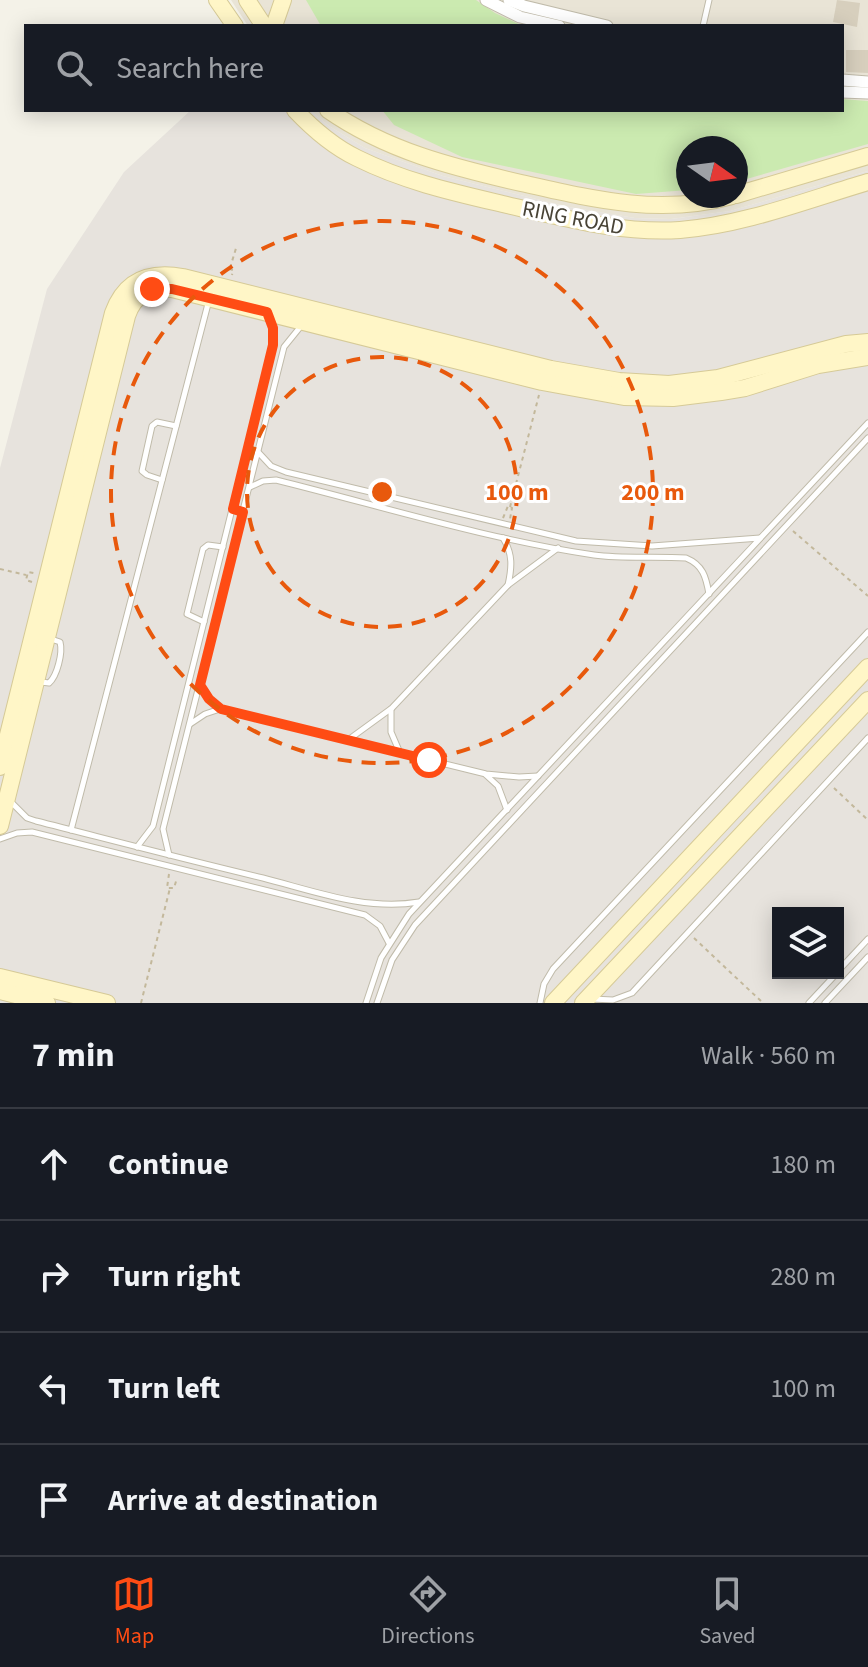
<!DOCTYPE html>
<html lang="en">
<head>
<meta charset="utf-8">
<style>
	:root { --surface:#171b24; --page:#20242c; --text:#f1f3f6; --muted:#9ea1a6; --line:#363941; --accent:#ff4c14 }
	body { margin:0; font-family:"Source Sans 3",sans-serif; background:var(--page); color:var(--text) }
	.controls { position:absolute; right:24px; bottom:24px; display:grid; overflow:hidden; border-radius:0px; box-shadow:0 4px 20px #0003 }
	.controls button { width:72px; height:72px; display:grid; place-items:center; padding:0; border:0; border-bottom:2px solid var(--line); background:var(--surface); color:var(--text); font:40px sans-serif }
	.compass { position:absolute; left:676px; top:136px; width:72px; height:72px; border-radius:50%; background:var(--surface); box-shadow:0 4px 20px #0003; rotate:104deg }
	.stop { position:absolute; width:24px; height:24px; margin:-18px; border:6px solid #ff4c14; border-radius:50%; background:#fff }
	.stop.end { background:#ff4c14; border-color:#fff; box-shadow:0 2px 8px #0008 }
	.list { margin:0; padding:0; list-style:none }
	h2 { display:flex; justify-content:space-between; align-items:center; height:104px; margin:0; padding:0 32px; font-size:34px }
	h2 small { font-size:26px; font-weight:400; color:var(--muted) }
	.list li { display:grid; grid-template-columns:52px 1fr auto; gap:24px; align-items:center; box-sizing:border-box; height:112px; padding:0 32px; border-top:2px solid var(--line) }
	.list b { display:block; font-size:30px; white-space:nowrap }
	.list em { font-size:26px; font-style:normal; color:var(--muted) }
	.icon { flex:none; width:44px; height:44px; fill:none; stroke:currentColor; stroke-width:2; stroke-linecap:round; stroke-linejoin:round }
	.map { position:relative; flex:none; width:868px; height:1003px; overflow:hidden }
	.search { position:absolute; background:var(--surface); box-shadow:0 4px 20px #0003; left:24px; right:24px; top:24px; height:88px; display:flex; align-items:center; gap:20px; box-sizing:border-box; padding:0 28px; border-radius:0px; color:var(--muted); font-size:30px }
	.sheet { height:552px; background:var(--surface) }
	nav { display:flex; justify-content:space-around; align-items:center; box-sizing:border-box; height:112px; border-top:2px solid var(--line); background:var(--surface); font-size:22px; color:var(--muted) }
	nav a { display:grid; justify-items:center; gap:4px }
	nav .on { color:var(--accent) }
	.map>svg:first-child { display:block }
	.residential { fill:#e9e4d6; fill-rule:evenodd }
	.industrial { fill:#e7e3dd; fill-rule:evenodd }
	.green { fill:#cbeab0 }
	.building { fill:#d7cfbd }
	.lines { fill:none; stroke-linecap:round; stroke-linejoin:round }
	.lane-casing { stroke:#c0bbaa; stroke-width:7 }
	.street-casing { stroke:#c0bbaa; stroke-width:13 }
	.secondary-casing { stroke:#d6ca97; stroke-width:18 }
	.path { stroke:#c3b89b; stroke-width:2; stroke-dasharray:4 4; stroke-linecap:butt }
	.lane { stroke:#fff; stroke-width:5 }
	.street { stroke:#fff; stroke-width:11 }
	.secondary { stroke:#fff6c7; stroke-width:16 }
	.route { stroke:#ff4c14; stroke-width:10 }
	.ring { fill:none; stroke:#e8590c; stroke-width:4; stroke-dasharray:14 10 }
	.labels { text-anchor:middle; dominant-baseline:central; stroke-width:6; stroke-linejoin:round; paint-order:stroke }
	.street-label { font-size:22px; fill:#484336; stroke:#fff }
	.centre { fill:#e8590c; stroke:#fff; stroke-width:4 }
	.ring-label { font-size:24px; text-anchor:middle; font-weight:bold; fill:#e8590c; stroke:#fff; stroke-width:6; stroke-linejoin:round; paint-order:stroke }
</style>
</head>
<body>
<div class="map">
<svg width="868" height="1003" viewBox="0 0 868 1003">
	<rect width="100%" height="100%" fill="#f4f2e8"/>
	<path class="residential" d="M231,0h637v171l-138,40 -59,8 -36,-1 -66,-11 -126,-31 -78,-28 -36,-22 -19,-16h532v-84h-594zM688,148h48v48h-48z"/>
	<path class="industrial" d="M191,110h119l19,16 36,22 78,28 126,31 66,11 36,1 59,-8 138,-40v832h-868v-535l47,-179 77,-117zM778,913h60v60h-60z"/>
	<g class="green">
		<polygon points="306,0 476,0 495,13 523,26 321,26"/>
		<polygon points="842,99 868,101 868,144 736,182 736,148 688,148 688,190 636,194 462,157 394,125 382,110 842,110"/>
	</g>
	<g class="building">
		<polygon points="837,0 860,3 857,27 833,22"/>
		<polygon points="846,50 868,50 868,73 846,72"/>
	</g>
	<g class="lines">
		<defs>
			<g id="lane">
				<polyline points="703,26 709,0"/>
				<polyline points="258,452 271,466 286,472 576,541 652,546 760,538"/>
				<polyline points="162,480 147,475 142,471 152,426 157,422 176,426"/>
				<path d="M250,487l13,-6 13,-1c105,26 210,59 318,75 30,4 61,1 92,3 17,7 20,19 23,36"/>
				<path d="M503,538c10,16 9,29 5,47"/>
				<polyline points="204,622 187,614 203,549 208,545 223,547"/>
				<path d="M41,682l8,1c8,-7 14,-30 11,-41l-12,-4"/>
				<polyline points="200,685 209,699 221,709 486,774 519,777 538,776"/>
				<polyline points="391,709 391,732 400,753"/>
				<polyline points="190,724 205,714 220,709"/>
				<polyline points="348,740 392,708 508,585 558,548"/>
				<polyline points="486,775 498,786 507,810"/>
				<path d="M11,802l16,16 9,3c75,19 151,39 227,57 51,13 103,33 156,24"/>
				<polyline points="71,830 209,300"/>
				<polyline points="0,839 17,833 32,832 365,915 380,926 389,943"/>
				<polyline points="137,847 153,826 273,345 273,328 269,316"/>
				<polyline points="169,855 163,829 284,347 301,326"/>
				<polyline points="838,971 868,939"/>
				<polyline points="592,999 613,1000 632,993 868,738"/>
				<polyline points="366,1003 381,958 409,914 868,423"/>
				<polyline points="377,1003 392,960 415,925 868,438"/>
				<polyline points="540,1003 544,984 553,969 868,632"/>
				<polyline points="809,1003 837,973"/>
				<polyline points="825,1003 868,957"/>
			</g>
			<g id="street">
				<polyline points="486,0 520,17 559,26"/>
				<polyline points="509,0 524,6 607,26"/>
				<polyline points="842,80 868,82"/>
				<polyline points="842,92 868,93"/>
			</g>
			<g id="secondary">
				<polyline points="217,0 235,26"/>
				<polyline points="247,0 264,26"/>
				<polyline points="274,26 283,0"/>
				<path d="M295,110c18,19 39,37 62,48 48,24 99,35 150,47 57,13 115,29 173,25 64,-5 127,-30 188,-48"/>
				<path d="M328,110c59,41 124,57 193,73 71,16 139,33 211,13"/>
				<polyline points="736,195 868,156"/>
				<path d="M0,767l113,-454c12,-33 37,-42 70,-36l368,92 68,12 50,3 49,-6 128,-34 22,-2"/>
				<path d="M0,826l127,-510c7,-21 22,-30 45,-27l370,93 82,15 49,1 48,-6 24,-4 73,-23 50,-8"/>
				<polyline points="0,977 107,1003"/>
				<polyline points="0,991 47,1003"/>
				<polyline points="553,1003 868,667"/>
				<polyline points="583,1003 868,700"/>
			</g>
		</defs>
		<use href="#lane" class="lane-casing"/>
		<use href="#street" class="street-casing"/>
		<use href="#secondary" class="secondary-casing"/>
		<g class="path">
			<polyline points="230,268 237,245"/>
			<polyline points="224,273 227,268 233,270 232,275"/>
			<polyline points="510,507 539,395"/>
			<polyline points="503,518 508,506 512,508 510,519"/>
			<polyline points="793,531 868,596"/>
			<polyline points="0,569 26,575"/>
			<polyline points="32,582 26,580 28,572 34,573"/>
			<polyline points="834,788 868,820"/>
			<polyline points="169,874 167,888 174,888 177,878"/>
			<polyline points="694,938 763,1003"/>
			<polyline points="141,1003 170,888"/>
		</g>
		<use href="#lane" class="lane"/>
		<use href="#street" class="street"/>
		<use href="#secondary" class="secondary"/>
	</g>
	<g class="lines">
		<polyline class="route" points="152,289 172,289 267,312 273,328 273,345 233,509 243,512 200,685 209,699 221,709 429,760"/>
	</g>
	<g class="ring">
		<circle cx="382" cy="492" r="135"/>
		<circle cx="382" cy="492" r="271"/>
	</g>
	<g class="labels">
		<g class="street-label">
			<text transform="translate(573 218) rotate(11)">RING ROAD</text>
		</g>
	</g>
	<circle cx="382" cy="492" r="12" class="centre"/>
	<g class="ring-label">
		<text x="517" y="500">100 m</text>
		<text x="653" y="500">200 m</text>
	</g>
</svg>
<div class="controls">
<button><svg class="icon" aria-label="layers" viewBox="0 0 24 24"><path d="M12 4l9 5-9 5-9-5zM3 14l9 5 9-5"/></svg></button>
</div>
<svg class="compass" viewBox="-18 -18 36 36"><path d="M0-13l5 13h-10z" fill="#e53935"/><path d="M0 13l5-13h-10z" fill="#9ea1a6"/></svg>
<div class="stop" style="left:429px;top:760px"></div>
<div class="stop end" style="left:152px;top:289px"></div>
<div class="search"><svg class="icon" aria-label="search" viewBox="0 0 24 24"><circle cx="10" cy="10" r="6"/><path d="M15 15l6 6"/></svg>Search here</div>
</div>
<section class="sheet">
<h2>7 min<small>Walk · 560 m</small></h2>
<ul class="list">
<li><svg class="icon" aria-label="ahead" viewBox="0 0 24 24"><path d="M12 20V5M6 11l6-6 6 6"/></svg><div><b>Continue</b></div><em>180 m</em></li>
<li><svg class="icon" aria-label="right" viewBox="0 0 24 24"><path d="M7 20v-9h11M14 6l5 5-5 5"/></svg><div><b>Turn right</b></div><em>280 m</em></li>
<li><svg class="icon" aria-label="left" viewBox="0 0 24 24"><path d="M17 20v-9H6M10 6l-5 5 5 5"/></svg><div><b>Turn left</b></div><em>100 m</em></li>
<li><svg class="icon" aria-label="arrive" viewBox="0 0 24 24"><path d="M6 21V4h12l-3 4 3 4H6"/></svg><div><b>Arrive at destination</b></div></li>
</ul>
</section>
<nav>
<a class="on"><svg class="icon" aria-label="map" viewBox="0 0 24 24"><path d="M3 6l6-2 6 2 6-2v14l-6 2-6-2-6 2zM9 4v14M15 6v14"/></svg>Map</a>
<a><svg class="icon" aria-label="directions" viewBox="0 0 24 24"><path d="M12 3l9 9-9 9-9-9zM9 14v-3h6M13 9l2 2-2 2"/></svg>Directions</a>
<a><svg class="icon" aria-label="saved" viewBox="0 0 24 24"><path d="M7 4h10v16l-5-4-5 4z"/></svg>Saved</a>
</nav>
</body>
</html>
